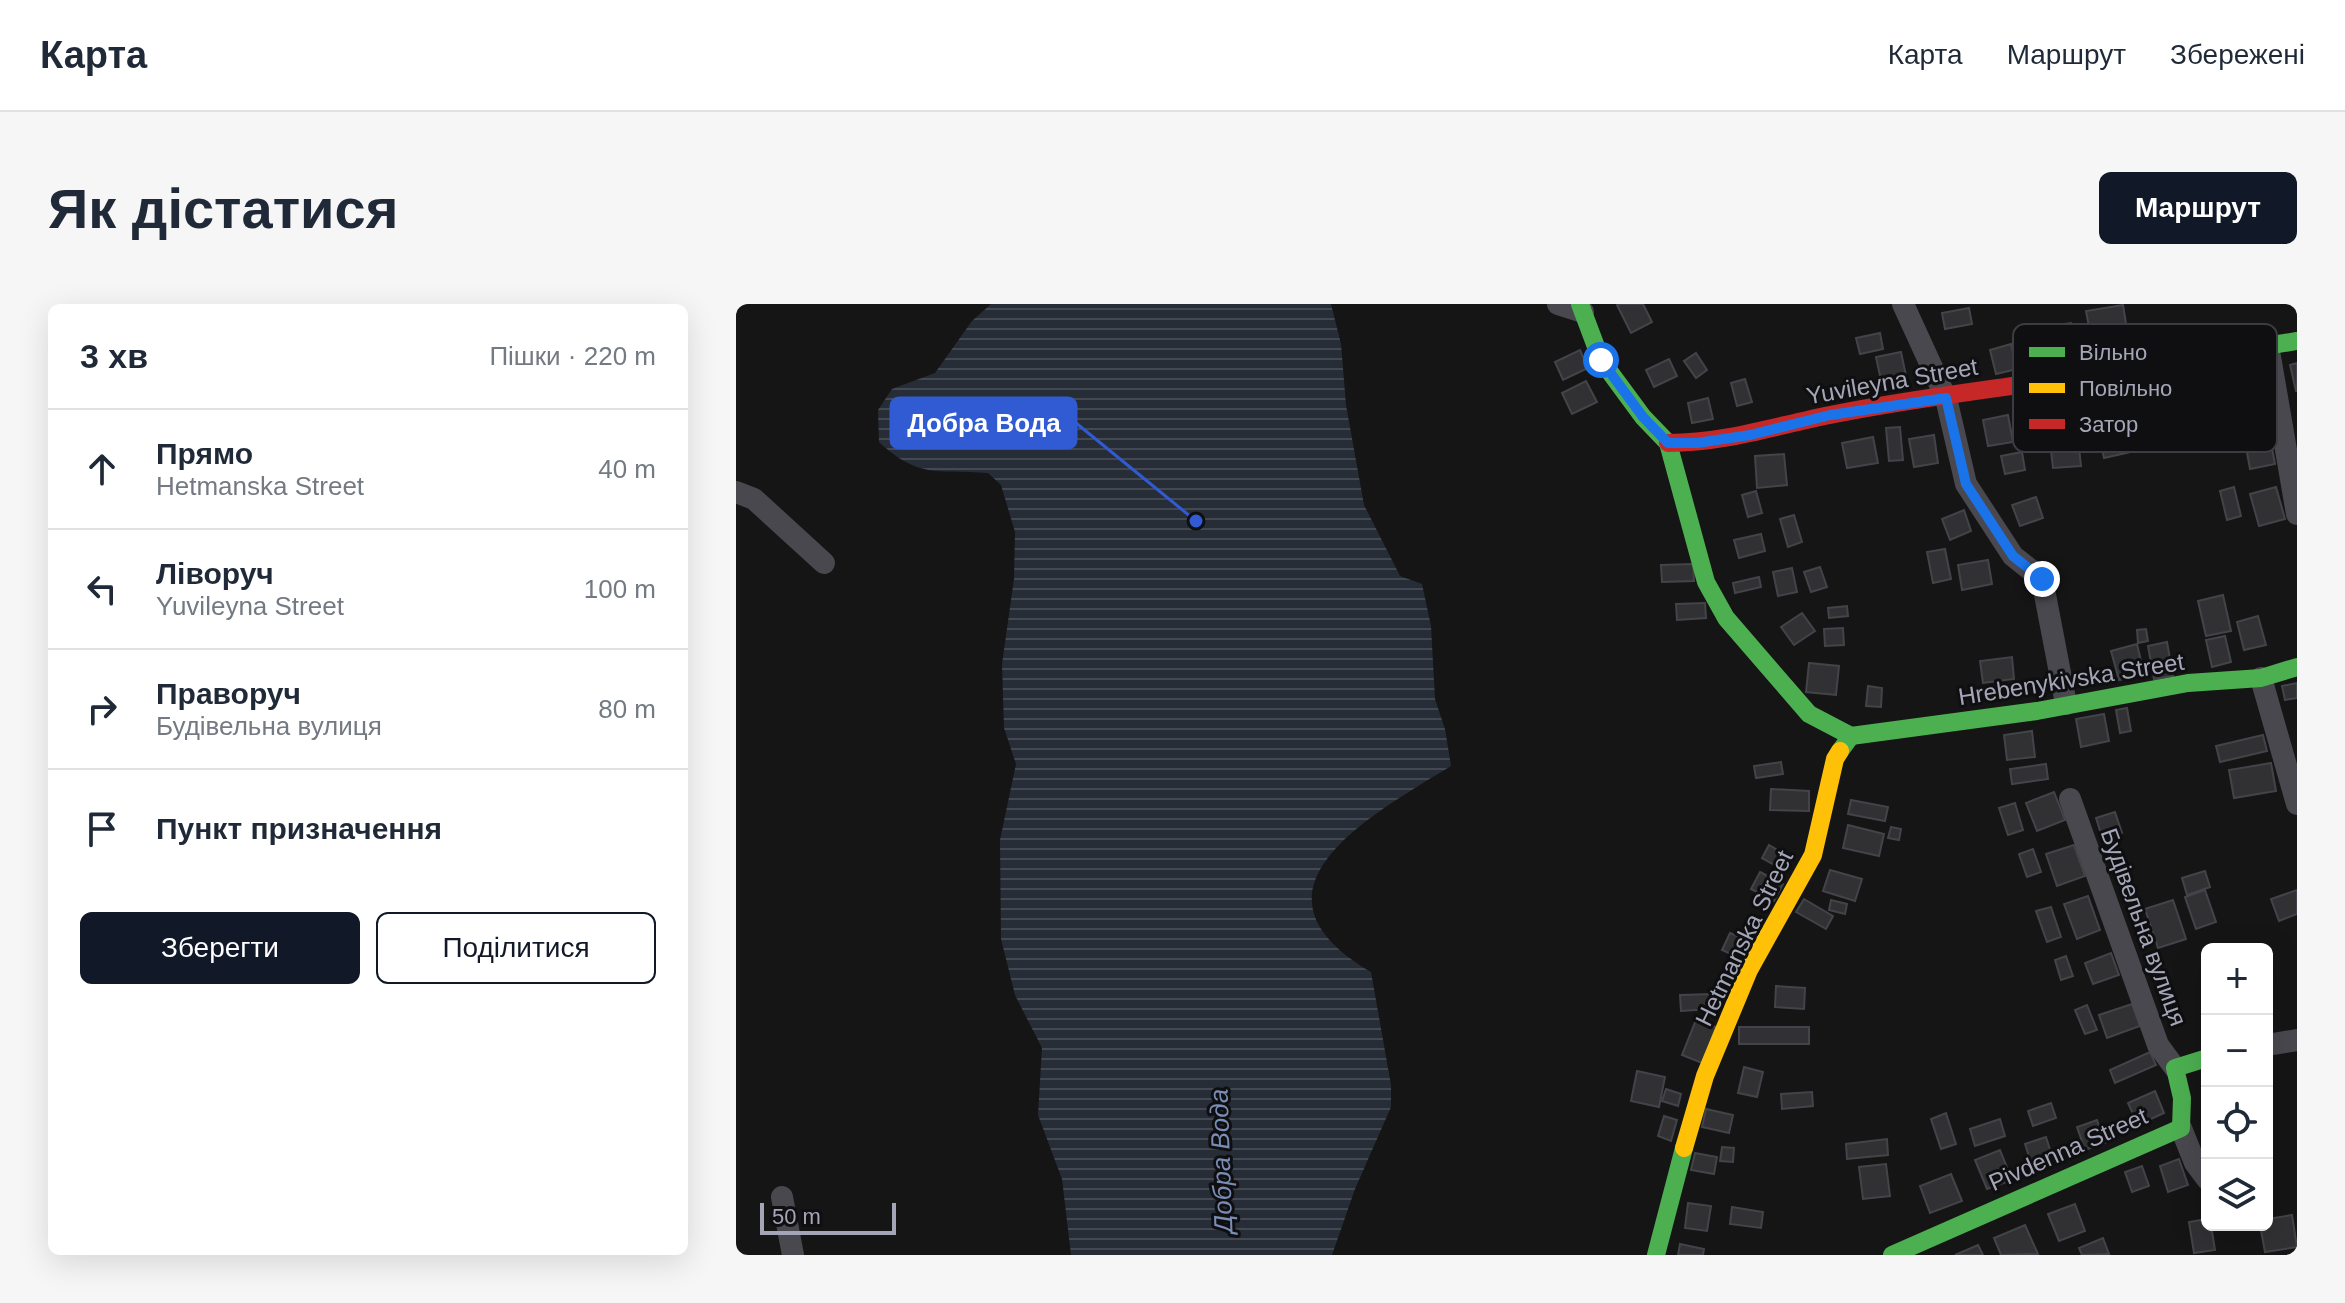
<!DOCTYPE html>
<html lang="uk">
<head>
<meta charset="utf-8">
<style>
	:root { --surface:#fff; --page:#f6f6f7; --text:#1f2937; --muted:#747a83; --line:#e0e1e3; --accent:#111827 }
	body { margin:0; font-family:Arial,sans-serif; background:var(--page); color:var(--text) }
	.controls { position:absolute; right:24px; bottom:24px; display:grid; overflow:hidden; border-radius:12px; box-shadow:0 8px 32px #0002 }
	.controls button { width:72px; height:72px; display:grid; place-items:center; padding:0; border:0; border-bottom:2px solid var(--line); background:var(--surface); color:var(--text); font:40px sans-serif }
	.scale { position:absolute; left:24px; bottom:20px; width:136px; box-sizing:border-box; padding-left:8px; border:4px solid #a4a6b7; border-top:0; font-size:22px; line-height:28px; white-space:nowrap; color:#a4a6b7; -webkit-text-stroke:6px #0f0f11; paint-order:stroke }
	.stop { position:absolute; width:24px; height:24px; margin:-18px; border:6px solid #1a73e8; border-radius:50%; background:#fff }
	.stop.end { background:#1a73e8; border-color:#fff; box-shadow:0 2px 8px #0008 }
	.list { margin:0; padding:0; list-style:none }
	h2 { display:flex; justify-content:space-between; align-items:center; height:104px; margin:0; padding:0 32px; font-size:34px }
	h2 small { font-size:26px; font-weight:400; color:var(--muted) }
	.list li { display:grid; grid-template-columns:52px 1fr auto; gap:24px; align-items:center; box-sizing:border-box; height:120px; padding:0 32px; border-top:2px solid var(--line) }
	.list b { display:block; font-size:30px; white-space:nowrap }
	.list p { margin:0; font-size:26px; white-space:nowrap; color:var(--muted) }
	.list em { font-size:26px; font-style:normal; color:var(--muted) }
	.actions { display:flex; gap:16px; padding:24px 32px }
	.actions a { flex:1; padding:18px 0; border:2px solid var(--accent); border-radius:12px; text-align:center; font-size:28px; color:var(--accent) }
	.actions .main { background:var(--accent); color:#fff }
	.icon { flex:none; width:44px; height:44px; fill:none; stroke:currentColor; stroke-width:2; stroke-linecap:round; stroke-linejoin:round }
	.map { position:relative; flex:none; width:1561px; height:951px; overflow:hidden; border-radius:12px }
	header { display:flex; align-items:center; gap:48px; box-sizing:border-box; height:112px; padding:0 40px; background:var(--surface); border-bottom:2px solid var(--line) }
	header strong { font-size:38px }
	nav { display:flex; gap:44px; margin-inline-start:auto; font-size:28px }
	.intro { display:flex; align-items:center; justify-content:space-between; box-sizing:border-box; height:192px; padding:0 48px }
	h1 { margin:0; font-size:56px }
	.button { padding:20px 36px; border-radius:12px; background:var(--accent); color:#fff; font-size:28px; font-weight:700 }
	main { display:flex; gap:48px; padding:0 48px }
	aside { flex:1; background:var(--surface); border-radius:12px; box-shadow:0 8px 32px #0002 }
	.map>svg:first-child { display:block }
	.water { fill:url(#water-rules) }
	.building { fill:#313133; stroke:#434449; stroke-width:2 }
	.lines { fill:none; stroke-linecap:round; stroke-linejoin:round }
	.street { stroke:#49484e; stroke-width:22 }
	.fast { stroke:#4caf50; stroke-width:18 }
	.slow { stroke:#ffc107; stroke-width:18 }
	.jam { stroke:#c62828; stroke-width:18 }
	.route { stroke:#1a73e8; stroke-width:10 }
	.labels { text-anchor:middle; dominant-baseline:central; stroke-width:6; stroke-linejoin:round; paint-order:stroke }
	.street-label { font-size:24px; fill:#a4a6b7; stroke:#0f0f11 }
	.water-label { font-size:26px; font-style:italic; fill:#798db5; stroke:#0f0f11 }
	.key { fill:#0f0f11; stroke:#3c3c43; stroke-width:2 }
	.key-label { font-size:22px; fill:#a4a6b7 }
	.leader { fill:none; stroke:#315bd3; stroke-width:3 }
	.callout-dot { fill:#315bd3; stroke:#0f0f11; stroke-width:3 }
	.callout { fill:#315bd3; stroke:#315bd3; stroke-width:3 }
	.callout-label { font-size:26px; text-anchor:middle; font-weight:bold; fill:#fff }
</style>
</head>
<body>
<header>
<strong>Карта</strong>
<nav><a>Карта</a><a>Маршрут</a><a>Збережені</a></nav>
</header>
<div class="intro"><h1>Як дістатися</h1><a class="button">Маршрут</a></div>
<main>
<aside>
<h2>3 хв<small>Пішки · 220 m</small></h2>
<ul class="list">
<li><svg class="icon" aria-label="ahead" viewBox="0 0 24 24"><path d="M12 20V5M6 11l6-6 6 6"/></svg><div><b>Прямо</b><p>Hetmanska Street</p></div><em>40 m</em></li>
<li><svg class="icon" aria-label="left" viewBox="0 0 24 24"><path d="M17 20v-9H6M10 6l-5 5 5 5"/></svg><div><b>Ліворуч</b><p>Yuvileyna Street</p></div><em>100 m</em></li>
<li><svg class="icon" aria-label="right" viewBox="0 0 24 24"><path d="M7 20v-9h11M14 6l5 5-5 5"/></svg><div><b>Праворуч</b><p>Будівельна вулиця</p></div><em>80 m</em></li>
<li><svg class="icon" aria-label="arrive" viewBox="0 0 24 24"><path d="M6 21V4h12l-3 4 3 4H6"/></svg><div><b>Пункт призначення</b></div></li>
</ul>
<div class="actions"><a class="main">Зберегти</a><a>Поділитися</a></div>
</aside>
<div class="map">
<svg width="1561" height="951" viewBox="0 0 1561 951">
	<defs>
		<pattern id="water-rules" width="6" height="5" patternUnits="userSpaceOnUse" patternTransform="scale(2)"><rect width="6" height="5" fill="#272d37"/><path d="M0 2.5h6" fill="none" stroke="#434852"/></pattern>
	</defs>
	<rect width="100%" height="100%" fill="#151515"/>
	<path class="water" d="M255,0h340l10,40 5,61 18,100 36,71 22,8 9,42 4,73 10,30 6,37c-78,48 -220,124 -80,206l20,113v22l-36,82 -23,66h-261l-9,-76 -24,-64 4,-67 -27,-53 -14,-56 -1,-99 16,-76 -12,-36 -2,-64 12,-85 1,-47 -14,-47 -13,-12c-49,-4 -68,7 -109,-31l-1,-32 14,-21 43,-16 37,-52z"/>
	<g class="building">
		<polygon points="884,0 907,0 916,18 895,29 881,1"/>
		<polygon points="1387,1 1392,32 1356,39 1350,7"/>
		<polygon points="1233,4 1236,20 1209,25 1206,9"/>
		<polygon points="1335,19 1337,39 1313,41 1311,22"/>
		<polygon points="1144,29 1147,45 1124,50 1120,34"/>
		<polygon points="1275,40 1281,65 1260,70 1254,46"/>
		<polygon points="844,46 852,64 827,76 819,58"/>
		<polygon points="1165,48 1172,81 1147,86 1140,53"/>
		<polygon points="960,49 971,66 960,74 948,57"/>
		<polygon points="933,55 941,72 918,83 910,66"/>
		<polygon points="1561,59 1561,87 1560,87 1554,61"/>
		<polygon points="1009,75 1016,98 1001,102 995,79"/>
		<polygon points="850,77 861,98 836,110 826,89"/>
		<polygon points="972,94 977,115 956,119 952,99"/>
		<polygon points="1272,111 1277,138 1252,142 1247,116"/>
		<polygon points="1164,123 1167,156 1153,157 1150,124"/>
		<polygon points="1533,128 1539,160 1514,165 1508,132"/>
		<polygon points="1198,131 1202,159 1178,163 1173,135"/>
		<polygon points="1137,133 1142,159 1111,164 1106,139"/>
		<polygon points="1396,134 1399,147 1368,154 1365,140"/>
		<polygon points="1343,144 1345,162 1317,164 1315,147"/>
		<polygon points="1286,148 1289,166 1269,170 1265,152"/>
		<polygon points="1048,150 1051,181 1021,184 1019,152"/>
		<polygon points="1498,183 1505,212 1491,216 1484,187"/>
		<polygon points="1540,183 1549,215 1523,222 1514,190"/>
		<polygon points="1020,187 1026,209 1012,213 1006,191"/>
		<polygon points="1300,193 1307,214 1284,222 1276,201"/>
		<polygon points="1228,206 1235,227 1214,236 1206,215"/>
		<polygon points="1058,211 1066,238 1052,243 1044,215"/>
		<polygon points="1025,230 1029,247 1003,254 998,236"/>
		<polygon points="1209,245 1215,275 1197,279 1191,248"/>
		<polygon points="1252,256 1256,280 1226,286 1222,261"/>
		<polygon points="957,260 958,277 926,278 925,261"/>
		<polygon points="1084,263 1091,283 1075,288 1068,268"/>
		<polygon points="1056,264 1061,288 1042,292 1037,268"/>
		<polygon points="1023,273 1025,283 999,289 997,279"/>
		<polygon points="1487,291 1495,327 1470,332 1462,297"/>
		<polygon points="969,299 970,314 941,316 940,300"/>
		<polygon points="1111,302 1112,312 1093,314 1092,304"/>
		<polygon points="1066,309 1079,327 1058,341 1045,323"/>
		<polygon points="1522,312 1530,341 1508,346 1501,318"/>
		<polygon points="1107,324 1108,341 1089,342 1088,325"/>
		<polygon points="1410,325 1412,337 1402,339 1401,326"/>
		<polygon points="1489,332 1495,358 1476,363 1470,336"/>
		<polygon points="1431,338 1437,372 1418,375 1412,342"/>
		<polygon points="1401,340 1408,370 1383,376 1375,347"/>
		<polygon points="1276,353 1278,375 1247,379 1244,357"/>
		<polygon points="1073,359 1103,362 1100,391 1070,388"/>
		<polygon points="1561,379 1561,394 1549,396 1546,382"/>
		<polygon points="1132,382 1146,384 1145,403 1130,402"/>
		<polygon points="1391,404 1395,427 1384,429 1380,406"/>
		<polygon points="1368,410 1373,437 1345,443 1340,415"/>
		<polygon points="1296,427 1299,453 1271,456 1268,431"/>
		<polygon points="1527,431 1531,447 1484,458 1480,442"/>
		<polygon points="1045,458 1047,470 1020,474 1018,462"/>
		<polygon points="1535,459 1540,487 1498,494 1493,466"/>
		<polygon points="1310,460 1312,475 1276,480 1274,465"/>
		<polygon points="1035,485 1073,487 1073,507 1034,506"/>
		<polygon points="1318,488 1329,516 1301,527 1290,499"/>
		<polygon points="1115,496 1152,503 1149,517 1112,510"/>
		<polygon points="1279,499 1287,526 1272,531 1263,504"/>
		<polygon points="1379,508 1386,529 1367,536 1360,514"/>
		<polygon points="1112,521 1148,530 1143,552 1107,544"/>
		<polygon points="1155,523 1165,525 1163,536 1152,534"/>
		<polygon points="1033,541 1057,555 1049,567 1026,554"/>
		<polygon points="1338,541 1349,572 1321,582 1310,550"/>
		<polygon points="1297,545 1305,568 1291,573 1283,550"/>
		<polygon points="1094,566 1126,575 1119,597 1087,587"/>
		<polygon points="1469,567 1474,583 1451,591 1446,574"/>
		<polygon points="1024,568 1047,580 1038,597 1015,585"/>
		<polygon points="1469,586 1480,618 1460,625 1449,593"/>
		<polygon points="1561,586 1561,610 1543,617 1535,595"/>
		<polygon points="1352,592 1364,626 1341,635 1328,600"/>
		<polygon points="1068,595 1097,612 1090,625 1060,608"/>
		<polygon points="1095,596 1111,600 1109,610 1093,606"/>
		<polygon points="1437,596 1450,635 1422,644 1409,605"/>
		<polygon points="1315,603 1325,633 1311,638 1300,607"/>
		<polygon points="994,629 1016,638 1008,656 986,646"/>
		<polygon points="1375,649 1383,671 1357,680 1349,659"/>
		<polygon points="1330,652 1337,672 1325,676 1319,656"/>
		<polygon points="1040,682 1069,684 1068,705 1039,703"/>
		<polygon points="977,690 977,705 945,707 944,691"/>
		<polygon points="1396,700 1404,722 1371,734 1363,711"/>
		<polygon points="1351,701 1361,726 1349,730 1339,706"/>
		<polygon points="960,716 980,723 966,759 946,751"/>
		<rect x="1003" y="723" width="70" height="17"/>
		<polygon points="1414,748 1420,761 1379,779 1374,766"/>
		<polygon points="1008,763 1027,768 1021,793 1002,789"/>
		<polygon points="901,767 929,773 923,803 895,797"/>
		<polygon points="930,785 945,790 942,802 926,797"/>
		<polygon points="1419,787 1428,809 1402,821 1392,799"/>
		<polygon points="1076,788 1077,802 1046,805 1045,790"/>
		<polygon points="1315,799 1320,814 1297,822 1292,807"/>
		<polygon points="970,805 997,811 993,829 966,823"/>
		<polygon points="1210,809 1220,840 1205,845 1195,815"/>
		<polygon points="928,812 941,816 935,837 922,832"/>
		<polygon points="1264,815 1269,832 1239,842 1234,825"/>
		<polygon points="1361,816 1369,839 1349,846 1341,823"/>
		<polygon points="1310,833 1318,858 1297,865 1289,840"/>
		<polygon points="1151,835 1152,851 1111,855 1110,840"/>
		<polygon points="986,843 998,844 997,858 984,857"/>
		<polygon points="1264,846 1276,876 1251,885 1239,856"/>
		<polygon points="959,849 981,853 978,870 955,866"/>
		<polygon points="1443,855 1452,881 1432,888 1424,862"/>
		<polygon points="1150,860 1154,892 1127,895 1123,863"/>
		<polygon points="1406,862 1413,882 1396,888 1389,868"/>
		<polygon points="1215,870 1226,897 1194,909 1184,882"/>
		<polygon points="952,899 975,902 971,927 949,924"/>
		<polygon points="1339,900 1349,927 1323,937 1312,910"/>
		<polygon points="996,903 1027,908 1025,924 994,920"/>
		<polygon points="1556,911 1561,943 1529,948 1524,921 1531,921 1531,915"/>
		<polygon points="1471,915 1471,921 1475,921 1479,946 1458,949 1453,918"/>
		<polygon points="1289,921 1302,950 1265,951 1258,934"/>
		<polygon points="1367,934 1373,950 1346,951 1343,944"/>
		<polygon points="944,940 968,945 967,951 942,951"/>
		<polygon points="1242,941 1247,951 1219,951"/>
	</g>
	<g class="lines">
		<g class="street">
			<polyline points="822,0 847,8"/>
			<polyline points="1167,0 1210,94 1230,180 1277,252 1306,275 1330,400"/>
			<polyline points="1532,41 1561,210"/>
			<polyline points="0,188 18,195 88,259"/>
			<polyline points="1525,374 1561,500"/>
			<polyline points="1334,495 1422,741 1439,764"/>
			<polyline points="1531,741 1561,736"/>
			<polyline points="1445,824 1459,859 1471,875"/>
			<polyline points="46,893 57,951"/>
		</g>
		<g class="fast">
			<polyline points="844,0 865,56 907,113 932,139 970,278 990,314 1073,410 1115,432 1104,447"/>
			<polyline points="1330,74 1561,37"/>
			<polyline points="1115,432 1301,407 1452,379 1525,374 1561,363"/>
			<polyline points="920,951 948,844"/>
			<polyline points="1156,951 1445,824 1446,794 1439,764 1471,754"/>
		</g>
		<polyline class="slow" points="948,844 969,772 1013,666 1077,551 1099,455 1104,447"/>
		<path class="jam" d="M932,139c57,0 107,-17 162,-28 78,-16 158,-25 236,-37"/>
	</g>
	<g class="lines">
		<polyline class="route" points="865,56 907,113 932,139 961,139 1014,131 1094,111 1210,94 1230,180 1277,252 1306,275"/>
	</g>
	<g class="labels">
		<g class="street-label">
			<text transform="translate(1156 77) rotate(-10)">Yuvileyna Street</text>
			<text transform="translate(1335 375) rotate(-9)">Hrebenykivska Street</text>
			<text transform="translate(1408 623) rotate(70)">Будівельна вулиця</text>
			<text transform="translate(1008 634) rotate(-64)">Hetmanska Street</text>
			<text transform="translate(1332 845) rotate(-24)">Pivdenna Street</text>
		</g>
		<g class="water-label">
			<text transform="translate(485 857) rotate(-92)">Добра Вода</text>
		</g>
	</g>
	<rect x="1277" y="20" width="264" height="128" rx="12" class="key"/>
	<rect x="1293" y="43" width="36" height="10" fill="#4caf50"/>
	<rect x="1293" y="79" width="36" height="10" fill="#ffc107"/>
	<rect x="1293" y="115" width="36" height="10" fill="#c62828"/>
	<g class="key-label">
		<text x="1343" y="56">Вільно</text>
		<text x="1343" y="92">Повільно</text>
		<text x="1343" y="128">Затор</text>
	</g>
	<path class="leader" d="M460 217L340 119"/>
	<circle class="callout-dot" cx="460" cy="217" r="8"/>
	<rect class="callout" x="155" y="94" width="185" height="50" rx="8"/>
	<g class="callout-label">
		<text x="248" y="128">Добра Вода</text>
	</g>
</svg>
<div class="controls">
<button>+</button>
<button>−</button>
<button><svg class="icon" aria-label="locate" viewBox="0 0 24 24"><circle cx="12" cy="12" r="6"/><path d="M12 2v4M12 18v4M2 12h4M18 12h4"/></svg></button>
<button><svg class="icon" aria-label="layers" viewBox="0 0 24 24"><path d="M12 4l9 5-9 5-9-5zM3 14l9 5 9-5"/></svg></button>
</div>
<div class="scale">50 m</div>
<div class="stop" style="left:865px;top:56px"></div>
<div class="stop end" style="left:1306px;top:275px"></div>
</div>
</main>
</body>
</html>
